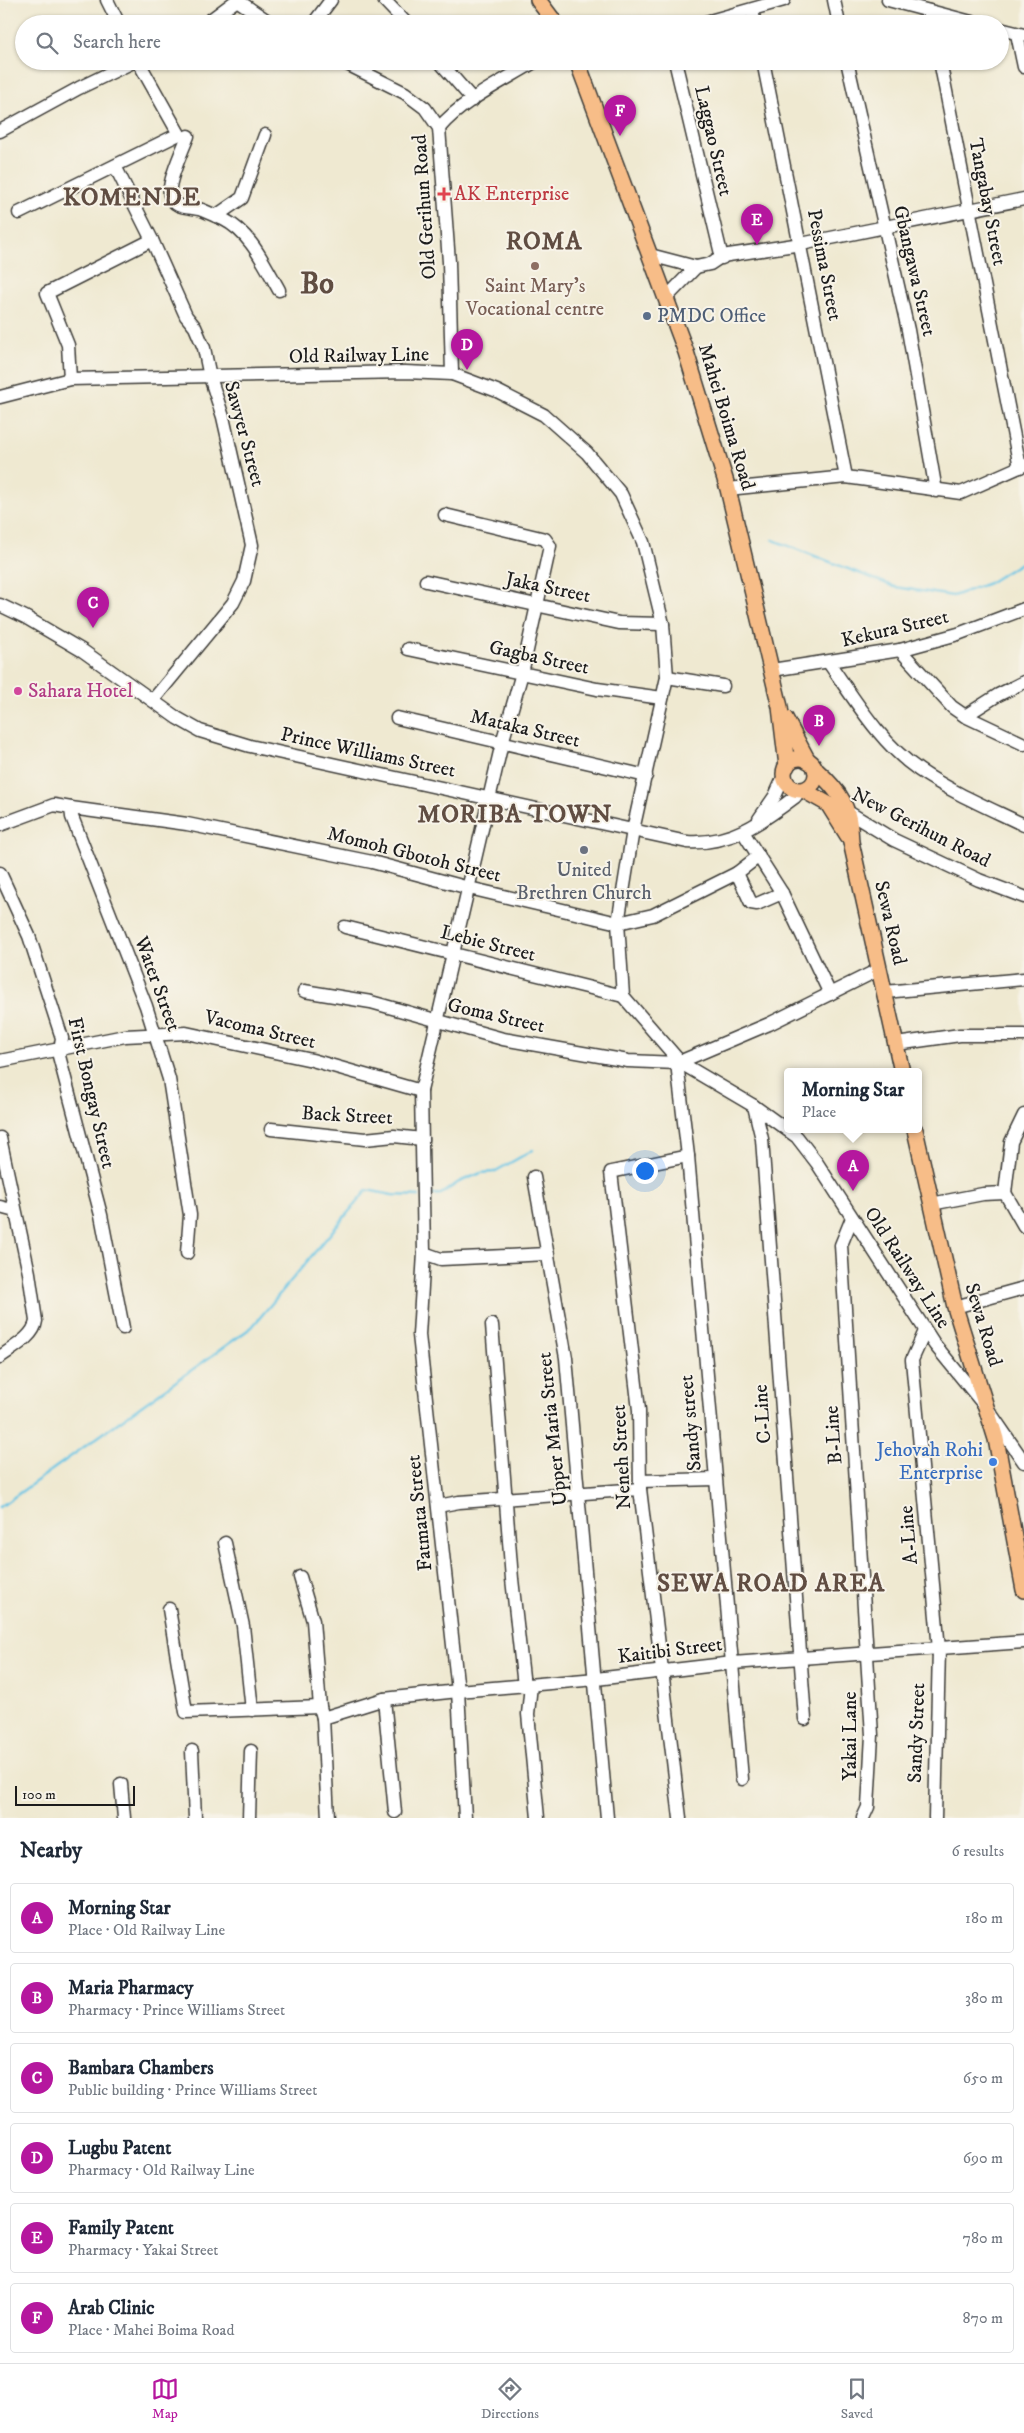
<!DOCTYPE html>
<html lang="en">
<head>
<meta charset="utf-8">
<style>
	:root { --surface:#fff; --page:#f6f6f7; --text:#1f2937; --muted:#747a83; --line:#e0e1e3; --accent:#b5179e }
	body { margin:0; font-family:"IM FELL DW Pica",serif; background:var(--page); color:var(--text) }
	.scale { position:absolute; left:15px; bottom:12px; width:120px; box-sizing:border-box; padding-left:5px; border:2px solid #1c1c1c; border-top:0; font-size:14px; line-height:18px; white-space:nowrap; color:#1c1c1c; -webkit-text-stroke:4px #f7f3e8; paint-order:stroke }
	.you { position:absolute; left:644px; top:1170px; width:18px; height:18px; margin:-12px; border:4px solid #fff; border-radius:50%; background:#1a73e8; box-shadow:0 0 0 8px #1a73e833 }
	.badge { display:grid; place-items:center; width:32px; height:32px; border-radius:50%; background:var(--accent); color:#fff; font-size:16px; font-weight:700 }
	.pin { position:absolute; translate:-50% -41px; filter:drop-shadow(0 1px 2px #0008) }
	.pin::after { content:''; position:absolute; top:26px; width:18px; height:15px; background:inherit; clip-path:polygon(0 0,100% 0,50% 100%) }
	.popup { position:absolute; left:784px; top:1068px; width:138px; height:65px; box-sizing:border-box; display:grid; place-content:center; border-radius:5px; background:var(--surface); filter:drop-shadow(0 1px 4px #0005); font-size:16px; white-space:nowrap; color:var(--muted) }
	.popup b { font-size:19px; color:var(--text) }
	.popup::after { content:''; position:absolute; left:50%; top:100%; margin-left:-10px; border:10px solid transparent; border-top-color:var(--surface) }
	.list { margin:0; padding:0; list-style:none }
	h2 { display:flex; justify-content:space-between; align-items:center; height:65px; margin:0; padding:0 20px; font-size:21px }
	h2 small { font-size:16px; font-weight:400; color:var(--muted) }
	.list li { display:grid; grid-template-columns:32px 1fr auto; gap:15px; align-items:center; box-sizing:border-box; height:70px; margin:0 10px 10px; padding:0 10px; border:1px solid var(--line); border-radius:5px }
	.list b { display:block; font-size:19px; white-space:nowrap }
	.list p { margin:0; font-size:16px; white-space:nowrap; color:var(--muted) }
	.list em { font-size:16px; font-style:normal; color:var(--muted) }
	.icon { flex:none; width:28px; height:28px; fill:none; stroke:currentColor; stroke-width:2; stroke-linecap:round; stroke-linejoin:round }
	.map { position:relative; flex:none; width:1024px; height:1818px; overflow:hidden }
	.search { position:absolute; background:var(--surface); box-shadow:0 1px 4px #0004; left:15px; right:15px; top:15px; height:55px; display:flex; align-items:center; gap:12px; box-sizing:border-box; padding:0 18px; border-radius:28px; color:var(--muted); font-size:19px }
	.sheet { height:545px; background:var(--surface) }
	nav { display:flex; justify-content:space-around; align-items:center; box-sizing:border-box; height:70px; border-top:1px solid var(--line); background:var(--surface); font-size:14px; color:var(--muted) }
	nav a { display:grid; justify-items:center; gap:2px }
	nav .on { color:var(--accent) }
	.map>svg:first-child { display:block }
	.lines { fill:none; stroke-linecap:round; stroke-linejoin:round }
	.stream { stroke:#67c5e5; stroke-width:2.5 }
	.minor-casing { stroke:#3c3b37; stroke-width:15 }
	.major-casing { stroke:#3c3b37; stroke-width:18 }
	.minor { stroke:#fff; stroke-width:12 }
	.major { stroke:#f7bd88; stroke-width:15 }
	.health-dot { fill:#e0444e; stroke:#f7f3e8; stroke-width:2 }
	.education-dot { fill:#8d6e63; stroke:#f7f3e8; stroke-width:2 }
	.service-dot { fill:#5c6f8a; stroke:#f7f3e8; stroke-width:2 }
	.hotel-dot { fill:#d1479c; stroke:#f7f3e8; stroke-width:2 }
	.worship-dot { fill:#6b7280; stroke:#f7f3e8; stroke-width:2 }
	.shop-dot { fill:#3f7fe0; stroke:#f7f3e8; stroke-width:2 }
	.labels { text-anchor:middle; dominant-baseline:central; stroke-width:4; stroke-linejoin:round; paint-order:stroke }
	.street-label { font-size:20px; fill:#1c1c1c; stroke:#f7f3e8 }
	.health-label { font-size:20px; fill:#be3a42; stroke:#f7f3e8; text-anchor:start }
	.education-label { font-size:20px; fill:#785e54; stroke:#f7f3e8 }
	.service-label { font-size:20px; fill:#4e5e75; stroke:#f7f3e8; text-anchor:start }
	.hotel-label { font-size:20px; fill:#b23c85; stroke:#f7f3e8; text-anchor:start }
	.worship-label { font-size:20px; fill:#5b616d; stroke:#f7f3e8 }
	.shop-label { font-size:20px; fill:#366cbe; stroke:#f7f3e8; text-anchor:end }
	.district-label { font-size:25px; font-weight:bold; letter-spacing:1px; fill:#604d42; stroke:#f7f3e8 }
	.town-label { font-size:30px; font-weight:bold; fill:#604d42; stroke:#f7f3e8 }
</style>
</head>
<body>
<div class="map">
<svg width="1024" height="1818" viewBox="0 0 1024 1818">
	<rect width="100%" height="100%" fill="#f7f3e8"/>
	<filter id="ink" filterUnits="userSpaceOnUse"><feTurbulence type="fractalNoise" baseFrequency=".02" numOctaves="2"/><feDisplacementMap in="SourceGraphic" scale="10" xChannelSelector="R" yChannelSelector="G"/><feConvolveMatrix kernelMatrix="1 2 1 2 8 2 1 2 1" color-interpolation-filters="sRGB"/></filter>
	<filter id="wash" filterUnits="userSpaceOnUse"><feTurbulence type="fractalNoise" baseFrequency=".0096" numOctaves="4" result="noise"/><feDisplacementMap in="SourceGraphic" scale="20" xChannelSelector="R" yChannelSelector="G"/><feGaussianBlur stdDeviation="1.12" result="paint"/><feColorMatrix in="noise" values="0 0 0 0 0 0 0 0 0 0 0 0 0 0 0 0 0 1.4 0 .05"/><feComposite in="paint" operator="in"/></filter>
	<g filter="url(#wash)">
		<rect width="100%" height="100%" fill="#efe9d1"/>
		<g class="lines">
			<g class="stream">
				<polyline points="773,540 895,587 953,596 989,583 1024,561"/>
				<polyline points="427,1195 441,1194 459,1182 481,1173 494,1172 533,1150"/>
				<polyline points="0,1507 252,1327 367,1190 392,1195 419,1196"/>
			</g>
		</g>
	</g>
	<g filter="url(#ink)">
		<g class="lines">
			<defs>
				<g id="minor">
					<polyline points="107,0 119,24"/>
					<polyline points="384,0 407,24"/>
					<polyline points="834,0 839,24"/>
					<polyline points="888,0 979,24"/>
					<polyline points="752,10 755,24"/>
					<polyline points="929,11 932,24"/>
					<polyline points="205,24 237,0 272,24"/>
					<polyline points="313,24 331,0"/>
					<polyline points="699,24 784,0"/>
					<polyline points="1000,29 1024,35"/>
					<polyline points="1017,34 1024,67"/>
					<polyline points="341,61 405,93 425,108 439,128 449,262 452,374"/>
					<polyline points="439,61 473,100"/>
					<polyline points="675,61 722,258"/>
					<polyline points="763,61 846,477"/>
					<polyline points="847,61 908,330 936,491"/>
					<polyline points="940,61 1020,467"/>
					<path d="M439,128c25,-29 65,-47 97,-67"/>
					<polyline points="0,131 79,88 135,61"/>
					<path d="M188,136c-5,13 -21,47 -18,59 4,15 21,11 32,15 7,3 14,6 21,9 28,14 41,45 56,71"/>
					<polyline points="115,166 152,240 186,316 195,327 204,348 210,377 223,417 252,545 244,581 233,603 153,700"/>
					<polyline points="19,213 179,134 138,61"/>
					<polyline points="216,216 242,198 265,135"/>
					<polyline points="650,255 696,267 710,264 722,256 801,244 1024,199"/>
					<polyline points="666,298 696,267"/>
					<polyline points="70,379 68,345 47,293 152,240"/>
					<polyline points="0,397 70,379 405,372 452,374 497,391 544,415 587,453 621,494 643,542 663,624 667,677 633,830 618,923 623,996 681,1063 754,1106 797,1137 817,1163 935,1345 989,1411 1024,1462"/>
					<polyline points="728,489 846,477 961,493 1024,465"/>
					<polyline points="445,515 545,539 550,546 522,673 502,743 421,1091 424,1253 419,1335 458,1691 465,1818"/>
					<polyline points="426,581 619,623 663,624"/>
					<path d="M0,605l25,12 58,34 94,67 23,13 50,15 437,96c44,3 75,-20 108,-45l5,-7"/>
					<polyline points="408,649 597,689 662,698"/>
					<polyline points="900,650 952,707 965,716 1024,744"/>
					<path d="M829,663c26,37 52,81 90,107 32,22 70,38 105,55"/>
					<polyline points="772,670 900,650 958,634 1024,609"/>
					<polyline points="667,677 723,686"/>
					<polyline points="965,716 998,695 1024,682"/>
					<polyline points="397,718 646,776"/>
					<polyline points="71,808 187,824 372,862 469,888 618,923 653,915 737,873"/>
					<polyline points="843,809 894,840 979,880 1024,897"/>
					<polyline points="759,819 775,796 785,774"/>
					<polyline points="0,825 54,805 71,808 72,817 146,1006 169,1079 190,1215 187,1253"/>
					<polyline points="743,832 782,893 830,994"/>
					<polyline points="759,856 737,873 751,903 757,904 782,893"/>
					<polyline points="0,873 29,936 62,1038 59,1056 101,1215 123,1328"/>
					<polyline points="345,927 623,996"/>
					<polyline points="304,991 371,1002 503,1039 628,1061 677,1063 769,1024 880,969"/>
					<polyline points="885,992 1024,979"/>
					<polyline points="896,1044 960,1035 1024,1035"/>
					<polyline points="0,1061 125,1036 186,1033 312,1060 421,1091"/>
					<polyline points="677,1063 688,1156 742,1779"/>
					<polyline points="754,1106 762,1139 805,1719"/>
					<polyline points="271,1129 365,1139 394,1136 422,1139"/>
					<path d="M0,1138l29,135 7,48c-2,16 -24,27 -36,36"/>
					<polyline points="534,1177 566,1358 607,1818"/>
					<polyline points="1005,1193 1011,1142 1024,1115"/>
					<polyline points="931,1204 983,1194 1005,1193 1024,1226"/>
					<polyline points="0,1207 15,1211"/>
					<polyline points="852,1218 841,1245 872,1735 868,1807 863,1818"/>
					<polyline points="424,1253 441,1259 548,1254"/>
					<polyline points="955,1307 1024,1288"/>
					<polyline points="492,1325 512,1579 524,1686"/>
					<polyline points="925,1331 912,1360 939,1649 935,1818"/>
					<polyline points="640,1481 715,1479"/>
					<polyline points="438,1506 459,1502 640,1489"/>
					<polyline points="225,1543 243,1626 252,1710"/>
					<polyline points="300,1577 313,1621 320,1707 323,1718 328,1818"/>
					<polyline points="169,1609 186,1712 320,1707"/>
					<polyline points="531,1685 528,1714 538,1818"/>
					<polyline points="384,1699 395,1812"/>
					<polyline points="323,1718 384,1699 458,1691 596,1679 733,1663 1024,1642"/>
					<polyline points="192,1751 195,1818"/>
					<polyline points="121,1784 124,1818"/>
					<polyline points="249,1818 251,1751"/>
					<polyline points="680,1818 640,1489 639,1410 611,1172 688,1156"/>
				</g>
				<g id="major">
					<polyline points="538,0 556,24"/>
					<polyline points="577,61 686,352 728,489 780,707 787,766"/>
					<polyline points="785,718 808,761"/>
					<circle cx="800" cy="774" r="16"/>
					<path d="M815,769c26,23 35,37 36,73l51,230"/>
					<polyline points="803,790 828,804 848,836"/>
					<polyline points="915,1130 955,1307 996,1439 1024,1590"/>
				</g>
			</defs>
			<use href="#minor" class="minor-casing"/>
			<use href="#major" class="major-casing"/>
			<use href="#minor" class="minor"/>
			<use href="#major" class="major"/>
		</g>
	</g>
	<path class="health-dot" d="M441.5 186.5h5v5h5v5h-5v5h-5v-5h-5v-5h5z"/>
	<circle class="education-dot" cx="535" cy="266" r="5"/>
	<circle class="service-dot" cx="647" cy="316" r="5"/>
	<circle class="hotel-dot" cx="18" cy="691" r="5"/>
	<circle class="worship-dot" cx="584" cy="850" r="5"/>
	<circle class="shop-dot" cx="993" cy="1462" r="5"/>
	<g class="labels">
		<g class="street-label">
			<text transform="translate(713 141) rotate(77)">Laggao Street</text>
			<text transform="translate(987 202) rotate(79)">Tangabay Street</text>
			<text transform="translate(425 207) rotate(-94)">Old Gerihun Road</text>
			<text transform="translate(824 265) rotate(79)">Pessima Street</text>
			<text transform="translate(914 271) rotate(77)">Gbangawa Street</text>
			<text transform="translate(359 356) rotate(-1)">Old Railway Line</text>
			<text transform="translate(726 417) rotate(73)">Mahei Boima Road</text>
			<text transform="translate(244 434) rotate(75)">Sawyer Street</text>
			<text transform="translate(548 588) rotate(12)">Jaka Street</text>
			<text transform="translate(895 629) rotate(-13)">Kekura Street</text>
			<text transform="translate(539 658) rotate(12)">Gagba Street</text>
			<text transform="translate(525 729) rotate(13)">Mataka Street</text>
			<text transform="translate(368 753) rotate(12)">Prince Williams Street</text>
			<text transform="translate(921 828) rotate(27)">New Gerihun Road</text>
			<text transform="translate(414 855) rotate(14)">Momoh Gbotoh Street</text>
			<text transform="translate(890 923) rotate(77)">Sewa Road</text>
			<text transform="translate(488 944) rotate(14)">Lebie Street</text>
			<text transform="translate(157 984) rotate(70)">Water Street</text>
			<text transform="translate(496 1016) rotate(13)">Goma Street</text>
			<text transform="translate(260 1030) rotate(13)">Vacoma Street</text>
			<text transform="translate(91 1093) rotate(77)">First Bongay Street</text>
			<text transform="translate(347 1116) rotate(3)">Back Street</text>
			<text transform="translate(907 1268) rotate(57)">Old Railway Line</text>
			<text transform="translate(983 1325) rotate(73)">Sewa Road</text>
			<text transform="translate(763 1414) rotate(-94)">C-Line</text>
			<text transform="translate(691 1423) rotate(-95)">Sandy street</text>
			<text transform="translate(553 1429) rotate(-96)">Upper Maria Street</text>
			<text transform="translate(834 1435) rotate(-94)">B-Line</text>
			<text transform="translate(622 1457) rotate(-93)">Neneh Street</text>
			<text transform="translate(420 1513) rotate(-96)">Fatmata Street</text>
			<text transform="translate(909 1535) rotate(-95)">A-Line</text>
			<text transform="translate(670 1651) rotate(-7)">Kaitibi Street</text>
			<text transform="translate(917 1733) rotate(-88)">Sandy Street</text>
			<text transform="translate(850 1736) rotate(-90)">Yakai Lane</text>
		</g>
		<g class="health-label">
			<text x="454" y="194">AK Enterprise</text>
		</g>
		<g class="education-label">
			<text x="535" y="286">Saint Mary's<tspan x="535" dy="23">Vocational centre</tspan></text>
		</g>
		<g class="service-label">
			<text x="657" y="316">PMDC Office</text>
		</g>
		<g class="hotel-label">
			<text x="28" y="691">Sahara Hotel</text>
		</g>
		<g class="worship-label">
			<text x="584" y="870">United<tspan x="584" dy="23">Brethren Church</tspan></text>
		</g>
		<g class="shop-label">
			<text x="983" y="1450">Jehovah Rohi<tspan x="983" dy="23">Enterprise</tspan></text>
		</g>
		<g class="district-label">
			<text x="132" y="197">KOMENDE</text>
			<text x="544" y="241">ROMA</text>
			<text x="515" y="814">MORIBA TOWN</text>
			<text x="771" y="1583">SEWA ROAD AREA</text>
		</g>
		<g class="town-label">
			<text x="317" y="284">Bo</text>
		</g>
	</g>
</svg>
<div class="scale">100 m</div>
<div class="you"></div>
<div class="pin badge" style="left:853px;top:1191px">A</div>
<div class="popup"><b>Morning Star</b>Place</div>
<div class="pin badge" style="left:819px;top:746px">B</div>
<div class="pin badge" style="left:93px;top:628px">C</div>
<div class="pin badge" style="left:467px;top:370px">D</div>
<div class="pin badge" style="left:757px;top:245px">E</div>
<div class="pin badge" style="left:620px;top:136px">F</div>
<div class="search"><svg class="icon" aria-label="search" viewBox="0 0 24 24"><circle cx="10" cy="10" r="6"/><path d="M15 15l6 6"/></svg>Search here</div>
</div>
<section class="sheet">
<h2>Nearby<small>6 results</small></h2>
<ul class="list">
<li><span class="badge">A</span><div><b>Morning Star</b><p>Place · Old Railway Line</p></div><em>180 m</em></li>
<li><span class="badge">B</span><div><b>Maria Pharmacy</b><p>Pharmacy · Prince Williams Street</p></div><em>380 m</em></li>
<li><span class="badge">C</span><div><b>Bambara Chambers</b><p>Public building · Prince Williams Street</p></div><em>650 m</em></li>
<li><span class="badge">D</span><div><b>Lugbu Patent</b><p>Pharmacy · Old Railway Line</p></div><em>690 m</em></li>
<li><span class="badge">E</span><div><b>Family Patent</b><p>Pharmacy · Yakai Street</p></div><em>780 m</em></li>
<li><span class="badge">F</span><div><b>Arab Clinic</b><p>Place · Mahei Boima Road</p></div><em>870 m</em></li>
</ul>
</section>
<nav>
<a class="on"><svg class="icon" aria-label="map" viewBox="0 0 24 24"><path d="M3 6l6-2 6 2 6-2v14l-6 2-6-2-6 2zM9 4v14M15 6v14"/></svg>Map</a>
<a><svg class="icon" aria-label="directions" viewBox="0 0 24 24"><path d="M12 3l9 9-9 9-9-9zM9 14v-3h6M13 9l2 2-2 2"/></svg>Directions</a>
<a><svg class="icon" aria-label="saved" viewBox="0 0 24 24"><path d="M7 4h10v16l-5-4-5 4z"/></svg>Saved</a>
</nav>
</body>
</html>
